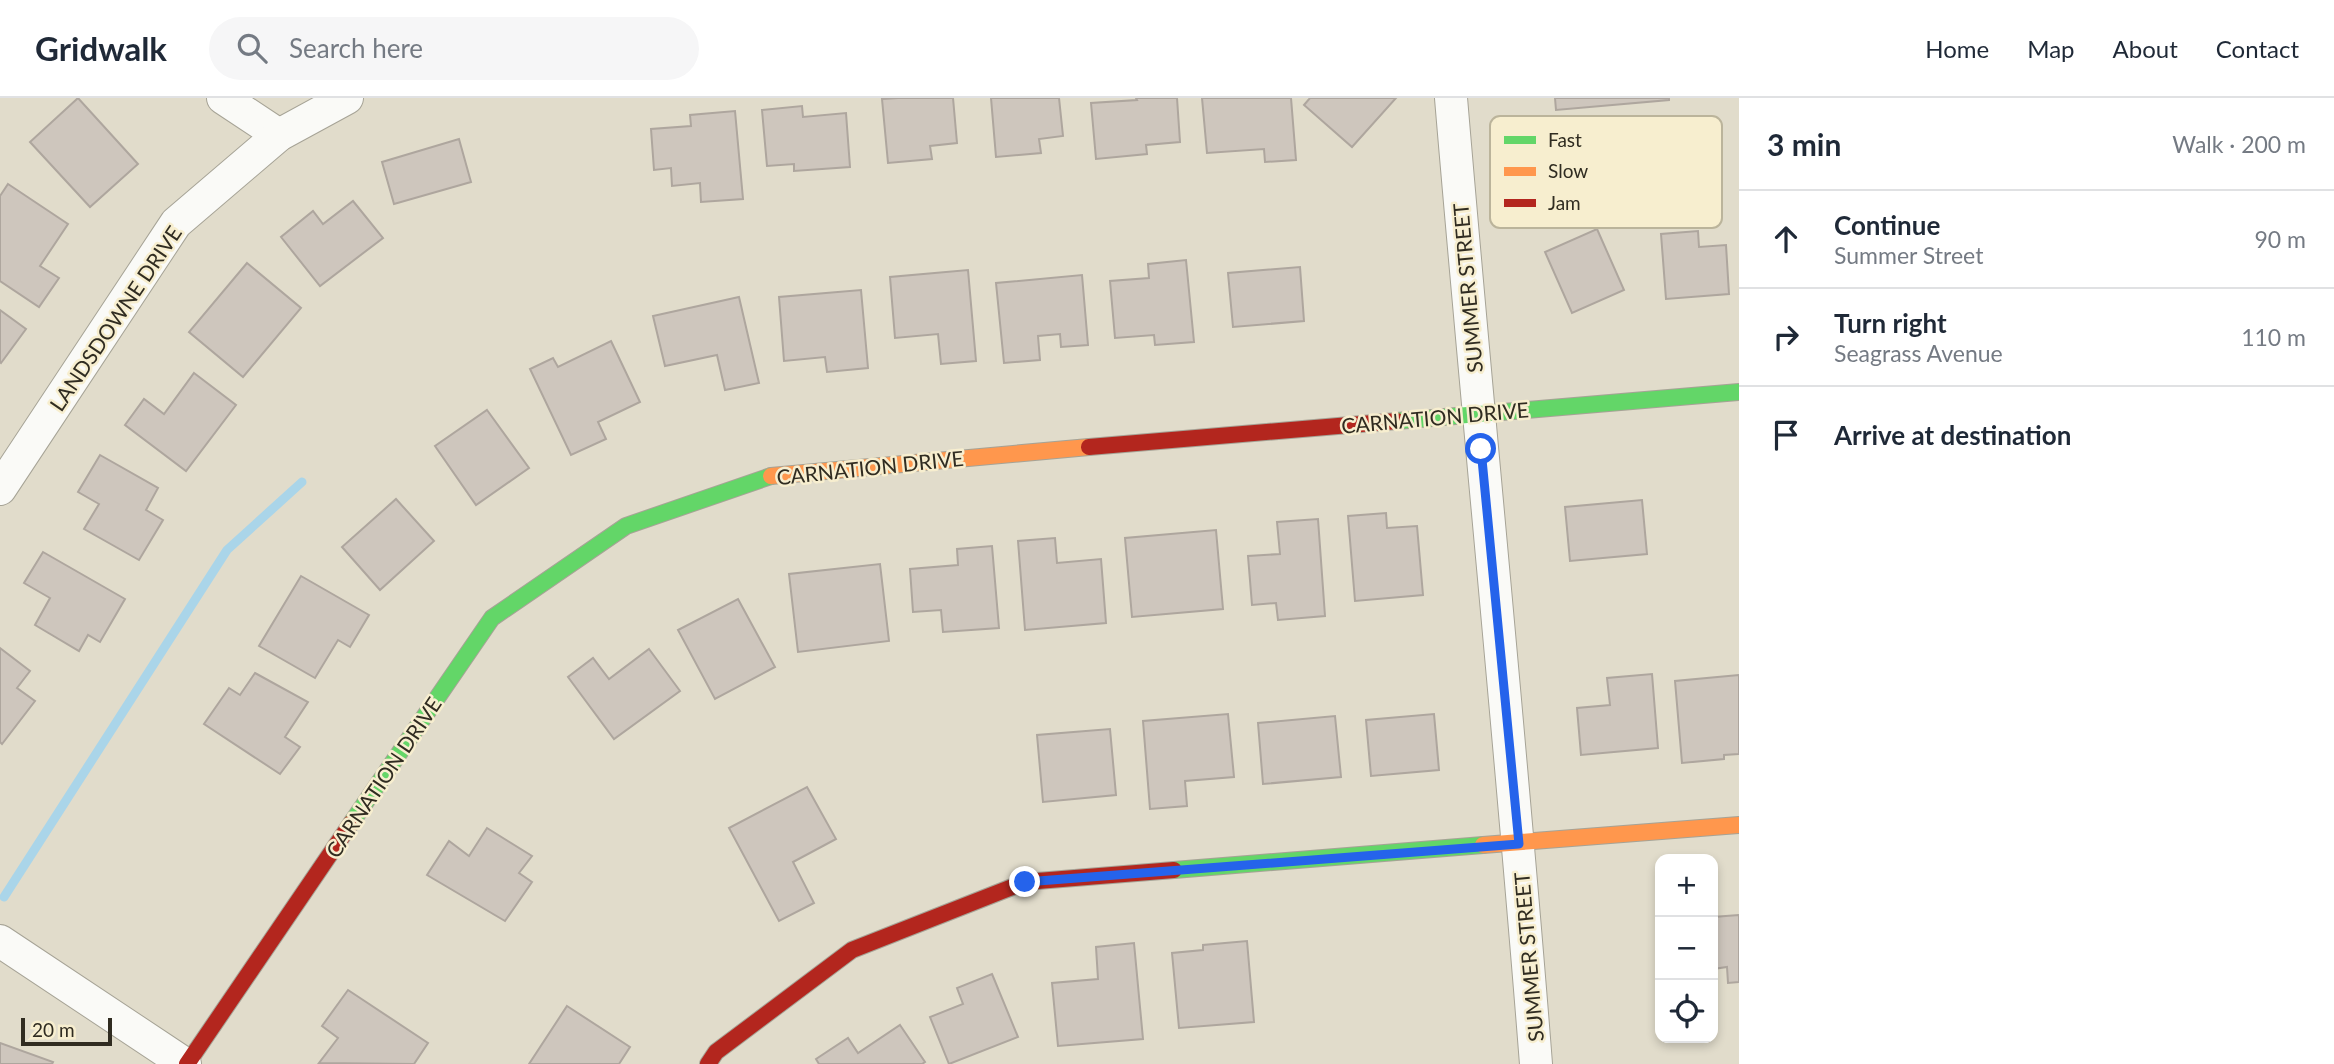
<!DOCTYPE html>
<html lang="en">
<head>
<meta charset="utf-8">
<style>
	:root { --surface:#fff; --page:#f6f6f7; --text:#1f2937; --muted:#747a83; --line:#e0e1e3 }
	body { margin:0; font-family:Lato,sans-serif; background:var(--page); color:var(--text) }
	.controls { position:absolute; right:21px; bottom:21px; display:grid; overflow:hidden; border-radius:14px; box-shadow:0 4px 10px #0003 }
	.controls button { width:63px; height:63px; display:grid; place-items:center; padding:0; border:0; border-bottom:2px solid var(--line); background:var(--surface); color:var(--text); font:35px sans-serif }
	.scale { position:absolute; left:21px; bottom:18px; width:91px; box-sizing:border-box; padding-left:7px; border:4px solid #302c21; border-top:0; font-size:19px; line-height:24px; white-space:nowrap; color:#302c21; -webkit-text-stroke:5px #f7eecf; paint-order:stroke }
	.stop { position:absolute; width:21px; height:21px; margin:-16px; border:5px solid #2563eb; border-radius:50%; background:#fff }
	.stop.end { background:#2563eb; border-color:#fff; box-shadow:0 2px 7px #0008 }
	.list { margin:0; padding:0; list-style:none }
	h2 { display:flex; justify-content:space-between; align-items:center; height:91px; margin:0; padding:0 28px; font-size:30px }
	h2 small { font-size:23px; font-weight:400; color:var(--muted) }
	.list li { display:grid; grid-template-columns:46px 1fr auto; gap:21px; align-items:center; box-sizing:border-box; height:98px; padding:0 28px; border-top:2px solid var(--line) }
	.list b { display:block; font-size:26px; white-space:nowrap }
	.list p { margin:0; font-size:23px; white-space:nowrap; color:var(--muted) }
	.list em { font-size:23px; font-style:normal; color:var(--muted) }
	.icon { flex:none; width:38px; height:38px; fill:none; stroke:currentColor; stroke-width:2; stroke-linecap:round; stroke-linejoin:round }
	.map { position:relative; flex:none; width:1739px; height:966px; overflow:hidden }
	header { display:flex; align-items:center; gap:42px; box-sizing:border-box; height:98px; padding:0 35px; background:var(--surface); border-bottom:2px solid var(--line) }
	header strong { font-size:33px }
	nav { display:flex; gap:38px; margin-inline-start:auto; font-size:24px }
	.search { width:490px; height:63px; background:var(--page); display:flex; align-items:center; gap:18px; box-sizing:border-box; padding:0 24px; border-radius:38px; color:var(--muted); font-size:26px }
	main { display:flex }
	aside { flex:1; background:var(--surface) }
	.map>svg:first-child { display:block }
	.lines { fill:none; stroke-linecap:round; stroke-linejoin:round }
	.stream { stroke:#aad5e9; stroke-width:9 }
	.building { fill:#cec6bd; stroke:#aea69e; stroke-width:2 }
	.street-casing { stroke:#a6a396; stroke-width:34 }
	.fast-casing { stroke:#a6a396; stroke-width:18 }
	.slow-casing { stroke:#a6a396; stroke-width:18 }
	.jam-casing { stroke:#a6a396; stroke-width:18 }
	.street { stroke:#fafaf7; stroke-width:32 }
	.fast { stroke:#63d668; stroke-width:16 }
	.slow { stroke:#ff974d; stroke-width:16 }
	.jam { stroke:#b3261e; stroke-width:16 }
	.route { stroke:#2563eb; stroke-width:9 }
	.labels { text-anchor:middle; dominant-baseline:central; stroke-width:5; stroke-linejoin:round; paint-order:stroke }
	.street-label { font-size:21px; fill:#302c21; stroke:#f7eecf }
	.key { fill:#f7eecf; stroke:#bbb49b; stroke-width:2 }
	.key-label { font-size:19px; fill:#302c21 }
</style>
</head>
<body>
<header>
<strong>Gridwalk</strong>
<div class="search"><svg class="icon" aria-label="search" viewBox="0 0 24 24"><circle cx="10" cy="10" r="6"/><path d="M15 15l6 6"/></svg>Search here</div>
<nav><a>Home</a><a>Map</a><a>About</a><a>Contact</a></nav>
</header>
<main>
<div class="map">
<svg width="1739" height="966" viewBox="0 0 1739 966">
	<rect width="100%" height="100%" fill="#e1dccb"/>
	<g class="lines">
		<polyline class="stream" points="4,799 227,452 302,384"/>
	</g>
	<g class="building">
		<polygon points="78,0 138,66 90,109 30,44"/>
		<polygon points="898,0 953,0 957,45 930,48 932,61 888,65 882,1"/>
		<polygon points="991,0 1059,0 1063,38 1039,41 1041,55 996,59"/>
		<polygon points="1136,0 1177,0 1180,44 1146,47 1147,56 1096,61 1091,5 1137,2"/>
		<polygon points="1202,0 1291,0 1296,62 1265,64 1264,51 1207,55"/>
		<polygon points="1310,0 1396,0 1352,49 1304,7"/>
		<polygon points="1555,0 1669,0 1669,2 1556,12"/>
		<polygon points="802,8 803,19 846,15 850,69 794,73 794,66 767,68 762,12"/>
		<polygon points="735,13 743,101 701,104 700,85 672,88 671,70 654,72 651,31 691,28 690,17"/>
		<polygon points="459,41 471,84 394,106 382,64"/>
		<polygon points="8,86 68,126 40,168 59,180 39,209 0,183 0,98"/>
		<polygon points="353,103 383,140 320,188 281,139 313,113 323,126"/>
		<polygon points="1597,131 1624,192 1572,215 1545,154"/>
		<polygon points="1698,133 1699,149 1726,147 1729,196 1666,201 1661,136"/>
		<polygon points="1186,162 1194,244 1155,247 1154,237 1115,240 1110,183 1149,180 1148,166"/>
		<polygon points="247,165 301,210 243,279 189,234"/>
		<polygon points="1300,169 1304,223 1233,229 1228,175"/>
		<polygon points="968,172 976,263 941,266 938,236 895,240 890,179"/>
		<polygon points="1082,177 1088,247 1061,249 1060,236 1038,238 1040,262 1004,265 996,185"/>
		<polygon points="861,192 868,270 827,274 825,259 784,263 779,199"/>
		<polygon points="739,199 759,285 725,292 717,257 665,268 653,218"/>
		<polygon points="0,212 26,231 1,265 0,264"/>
		<polygon points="611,243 640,304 598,324 606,341 571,357 530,271 553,260 558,269"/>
		<polygon points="194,275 236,307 186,373 125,327 144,301 164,316"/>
		<polygon points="487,312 529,370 476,407 435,348"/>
		<polygon points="100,357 158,390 146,412 163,422 139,462 84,431 99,406 78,394"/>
		<polygon points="396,401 434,443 380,492 342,449"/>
		<polygon points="1642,402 1647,456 1570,463 1565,409"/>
		<polygon points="1386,415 1387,430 1417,428 1423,497 1355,503 1348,418"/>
		<polygon points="1318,421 1325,518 1278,522 1276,505 1252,507 1248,458 1280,456 1277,424"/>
		<polygon points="1216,432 1223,511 1132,519 1125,440"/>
		<polygon points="1055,440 1057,465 1101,461 1106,525 1025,532 1018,443"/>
		<polygon points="992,448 999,530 943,534 941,512 913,514 910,471 958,467 957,451"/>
		<polygon points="43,454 125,501 100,544 88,537 79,553 35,527 50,500 24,485"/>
		<polygon points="880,466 889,543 798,554 789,476"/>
		<polygon points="301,478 369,517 350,549 338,542 315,580 259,548"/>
		<polygon points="738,501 775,569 715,601 678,532"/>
		<polygon points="0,550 30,573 17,590 35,603 2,646 0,644"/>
		<polygon points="649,551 680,593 614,641 568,579 593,560 609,581"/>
		<polygon points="255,575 308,604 285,639 300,649 280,676 204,626 229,590 240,597"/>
		<polygon points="1652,576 1658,650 1581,657 1577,610 1610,607 1607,580"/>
		<polygon points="1739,577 1739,656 1724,657 1724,661 1682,665 1675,583"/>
		<polygon points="1228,616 1234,679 1185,683 1187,708 1150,711 1143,623"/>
		<polygon points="1434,616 1439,672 1371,678 1366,622"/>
		<polygon points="1335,618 1341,679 1263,686 1258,625"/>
		<polygon points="1110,631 1116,697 1043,704 1037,637"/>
		<polygon points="807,689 836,741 793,764 814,805 779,823 729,730"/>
		<polygon points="487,730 532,758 519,775 532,784 505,823 427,777 449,743 469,758"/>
		<polygon points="1739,817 1739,884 1728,885 1727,869 1713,871 1713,819"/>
		<polygon points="1247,843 1254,924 1179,930 1172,855 1203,852 1203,847"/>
		<polygon points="1134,845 1143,941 1058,948 1052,885 1098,881 1096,849"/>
		<polygon points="992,876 1018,939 949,966 930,919 963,906 957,890"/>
		<polygon points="348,892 428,945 414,966 319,965 338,940 322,928"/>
		<polygon points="567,908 630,949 619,966 529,966"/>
		<polygon points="900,927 925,964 922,966 819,966 816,961 848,940 858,955"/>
		<polygon points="0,945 53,964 52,966 0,966"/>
	</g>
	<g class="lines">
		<defs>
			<g id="street">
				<polyline points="223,0 279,37"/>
				<path d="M1451,0c27,322 60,644 85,966"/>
				<polyline points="0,391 176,125 279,37 347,0"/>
				<polyline points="0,843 185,966"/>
			</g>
			<g id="fast">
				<polyline points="1397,323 1739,294"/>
				<polyline points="352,724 492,520 626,428 771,378"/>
				<polyline points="1174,772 1483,747"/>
			</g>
			<g id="slow">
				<polyline points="771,378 1089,349"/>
				<polyline points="1483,747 1739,727"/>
			</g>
			<g id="jam">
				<polyline points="1089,349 1397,323"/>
				<polyline points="187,966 352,724"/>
				<polyline points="708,966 716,954 852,852 1025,784 1174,772"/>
			</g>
		</defs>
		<use href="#street" class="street-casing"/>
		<use href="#fast" class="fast-casing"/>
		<use href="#slow" class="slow-casing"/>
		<use href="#jam" class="jam-casing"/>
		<use href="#street" class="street"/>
		<use href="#fast" class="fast"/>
		<use href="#slow" class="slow"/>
		<use href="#jam" class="jam"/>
	</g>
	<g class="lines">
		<polyline class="route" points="1025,784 1519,746 1481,351"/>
	</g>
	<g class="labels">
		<g class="street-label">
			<text transform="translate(1467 190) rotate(-95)">SUMMER STREET</text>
			<text transform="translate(115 220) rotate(-56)">LANDSDOWNE DRIVE</text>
			<text transform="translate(1435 319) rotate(-5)">CARNATION DRIVE</text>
			<text transform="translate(870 369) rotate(-6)">CARNATION DRIVE</text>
			<text transform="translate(383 679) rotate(-56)">CARNATION DRIVE</text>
			<text transform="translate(1528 859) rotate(-95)">SUMMER STREET</text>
		</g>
	</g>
	<rect x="1490" y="18" width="232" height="112" rx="10" class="key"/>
	<rect x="1504" y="38" width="32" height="8" fill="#63d668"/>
	<rect x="1504" y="69" width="32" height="9" fill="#ff974d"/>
	<rect x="1504" y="101" width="32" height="8" fill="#b3261e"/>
	<g class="key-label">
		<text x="1548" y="49">Fast</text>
		<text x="1548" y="80">Slow</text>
		<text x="1548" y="112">Jam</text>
	</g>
</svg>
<div class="controls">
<button>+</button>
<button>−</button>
<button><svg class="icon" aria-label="locate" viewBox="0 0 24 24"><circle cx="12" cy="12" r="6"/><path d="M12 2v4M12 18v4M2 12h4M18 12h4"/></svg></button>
</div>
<div class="scale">20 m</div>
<div class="stop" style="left:1481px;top:351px"></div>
<div class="stop end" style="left:1025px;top:784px"></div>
</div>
<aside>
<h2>3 min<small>Walk · 200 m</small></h2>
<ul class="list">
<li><svg class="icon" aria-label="ahead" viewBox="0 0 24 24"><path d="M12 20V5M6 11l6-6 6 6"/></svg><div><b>Continue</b><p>Summer Street</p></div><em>90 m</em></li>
<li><svg class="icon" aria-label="right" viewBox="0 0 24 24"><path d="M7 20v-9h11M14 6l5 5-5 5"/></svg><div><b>Turn right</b><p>Seagrass Avenue</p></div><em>110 m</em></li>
<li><svg class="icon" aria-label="arrive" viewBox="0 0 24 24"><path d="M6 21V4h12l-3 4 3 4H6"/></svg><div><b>Arrive at destination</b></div></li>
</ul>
</aside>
</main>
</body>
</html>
